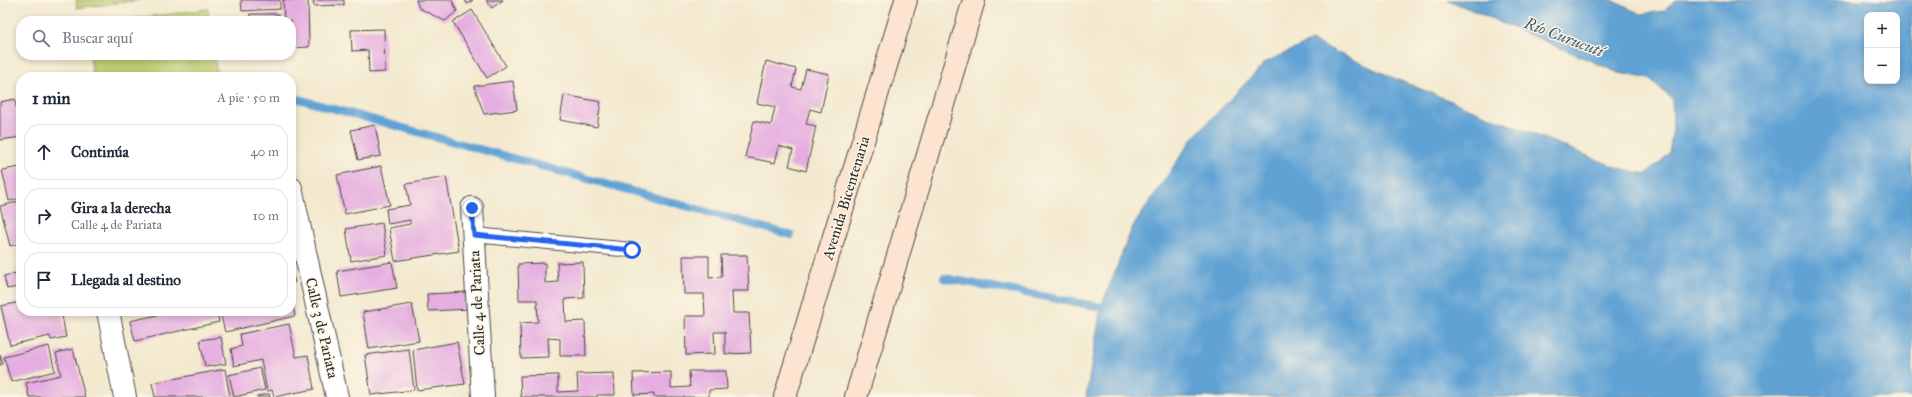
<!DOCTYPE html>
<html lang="es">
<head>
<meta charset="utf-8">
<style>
	:root { --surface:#fff; --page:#f6f6f7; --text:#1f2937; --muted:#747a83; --line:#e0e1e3 }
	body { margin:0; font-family:"IM FELL Great Primer",serif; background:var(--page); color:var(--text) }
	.controls { position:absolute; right:12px; top:12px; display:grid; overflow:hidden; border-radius:8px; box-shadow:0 2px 6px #0003 }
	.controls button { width:36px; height:36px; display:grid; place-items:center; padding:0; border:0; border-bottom:1px solid var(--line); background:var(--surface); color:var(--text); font:20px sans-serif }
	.stop { position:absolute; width:12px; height:12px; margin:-9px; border:3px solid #2563eb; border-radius:50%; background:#fff }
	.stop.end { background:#2563eb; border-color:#fff; box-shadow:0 1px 4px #0008 }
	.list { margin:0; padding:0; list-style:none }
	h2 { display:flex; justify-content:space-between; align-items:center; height:52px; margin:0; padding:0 16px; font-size:17px }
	h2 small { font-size:13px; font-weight:400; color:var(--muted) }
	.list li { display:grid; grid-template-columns:26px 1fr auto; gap:12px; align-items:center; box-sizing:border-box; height:56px; margin:0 8px 8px; padding:0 8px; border:1px solid var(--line); border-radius:16px }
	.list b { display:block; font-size:15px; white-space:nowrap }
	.list p { margin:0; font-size:13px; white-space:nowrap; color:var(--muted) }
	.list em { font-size:13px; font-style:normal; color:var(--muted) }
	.icon { flex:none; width:22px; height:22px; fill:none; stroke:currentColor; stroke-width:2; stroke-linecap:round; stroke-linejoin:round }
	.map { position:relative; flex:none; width:1912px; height:397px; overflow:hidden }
	.search { position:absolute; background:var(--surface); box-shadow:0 2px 6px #0003; left:16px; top:16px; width:280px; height:44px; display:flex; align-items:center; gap:10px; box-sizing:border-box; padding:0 14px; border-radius:16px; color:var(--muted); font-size:15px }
	.panel { position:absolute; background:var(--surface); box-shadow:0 2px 6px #0003; left:16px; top:72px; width:280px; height:244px; border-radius:16px }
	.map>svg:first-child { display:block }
	.green { fill:#bbcc6f; stroke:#737c4d }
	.water { fill:#61a2d4; stroke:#466680; fill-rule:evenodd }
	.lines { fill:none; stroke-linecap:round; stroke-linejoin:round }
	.stream { stroke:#61a2d4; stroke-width:8 }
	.building { fill:#e5ade0 }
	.lane-casing { stroke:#494844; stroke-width:16 }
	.street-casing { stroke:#494844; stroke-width:24 }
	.secondary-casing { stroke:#494844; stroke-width:24 }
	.lane { stroke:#fff; stroke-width:14 }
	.street { stroke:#fff; stroke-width:22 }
	.secondary { stroke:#fde4d1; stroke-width:22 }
	.route { stroke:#2563eb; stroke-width:5 }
	.labels { text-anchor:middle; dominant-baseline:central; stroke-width:3; stroke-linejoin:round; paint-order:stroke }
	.street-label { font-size:15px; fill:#2b2b2b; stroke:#fcf5e5 }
	.water-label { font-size:16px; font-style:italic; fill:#415b6f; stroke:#fcf5e5 }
</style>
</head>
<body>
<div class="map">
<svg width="1912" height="397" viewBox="0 0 1912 397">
	<rect width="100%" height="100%" fill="#fcf5e5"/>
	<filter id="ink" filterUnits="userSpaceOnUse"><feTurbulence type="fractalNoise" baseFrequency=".025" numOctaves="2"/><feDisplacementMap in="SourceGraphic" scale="8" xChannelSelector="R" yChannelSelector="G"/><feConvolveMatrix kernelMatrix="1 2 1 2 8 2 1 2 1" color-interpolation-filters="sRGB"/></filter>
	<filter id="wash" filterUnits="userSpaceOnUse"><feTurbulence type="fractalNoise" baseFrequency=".012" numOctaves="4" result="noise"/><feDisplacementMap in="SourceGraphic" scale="16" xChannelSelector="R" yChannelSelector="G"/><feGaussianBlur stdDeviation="0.9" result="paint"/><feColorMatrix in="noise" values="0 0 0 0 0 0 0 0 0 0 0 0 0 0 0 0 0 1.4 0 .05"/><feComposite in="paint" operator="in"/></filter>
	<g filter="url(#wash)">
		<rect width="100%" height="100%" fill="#f3e9cf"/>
		<g class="green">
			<polygon points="76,0 140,0 77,8"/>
			<polygon points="208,9 209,21 114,21"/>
			<polygon points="90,55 214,55 217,77 93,77"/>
		</g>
		<path class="water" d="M1448,0h163l30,14 23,-3 12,-11h236v397h-826l15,-90 31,-79 60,-89 74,-77 46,-21 84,38 222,89 28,6 23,-20 4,-25 -1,-30 -22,-20 -31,-6zM1867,15h30v66h-30z"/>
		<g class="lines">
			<g class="stream">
				<polyline points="291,97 791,235"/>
				<polyline points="944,278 1101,307"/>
			</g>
		</g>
		<g id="blocks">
			<g class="building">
				<polygon points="241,0 280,0 280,9 242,11"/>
				<polygon points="283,0 308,0 309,47 291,48 291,21 284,21"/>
				<polygon points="313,0 344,0 344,5 314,6"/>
				<polygon points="416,0 452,0 457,11 445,21 419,8"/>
				<polygon points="465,0 473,0 467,4"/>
				<polygon points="486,0 503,0 492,8"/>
				<polygon points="472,10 506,66 487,78 453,22"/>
				<rect x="250" y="14" width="29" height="7"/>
				<polygon points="384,29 385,72 369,73 368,50 352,51 351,30"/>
				<polygon points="766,61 796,69 792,87 801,89 806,69 829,74 821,112 810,109 806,124 816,126 806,171 789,166 793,150 779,146 775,163 745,157 754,121 771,125 775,107 757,103"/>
				<polygon points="513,81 517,110 484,114 474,86"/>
				<polygon points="564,95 601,102 597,127 560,120"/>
				<polygon points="15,99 21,137 0,140 0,102"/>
				<polygon points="375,125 381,156 358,160 351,130"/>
				<polygon points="381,166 390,205 345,214 337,175"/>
				<polygon points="21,167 21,198 9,201 2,170"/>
				<polygon points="446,177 459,251 395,261 389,228 410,224 410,220 388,224 386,209 410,205 406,184"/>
				<polygon points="21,201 21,243 10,246 0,206"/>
				<polygon points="382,223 387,255 351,261 346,229"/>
				<polygon points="721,255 747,255 749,291 732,291 733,313 749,313 751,353 725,354 725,332 714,332 715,354 686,355 685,316 705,316 704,294 684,294 683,256 709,256 709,278 722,277"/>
				<polygon points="392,262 397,288 341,297 337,271"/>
				<polygon points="583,262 584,298 565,299 566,322 585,321 586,356 560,356 560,339 548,338 549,357 521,358 520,323 538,322 537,300 519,300 518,264 545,263 545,283 558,282 557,263"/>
				<polygon points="291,270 295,282 291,283"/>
				<polygon points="21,272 21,298 20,299 18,287 7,289 4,276"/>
				<polygon points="469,292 470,309 428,311 427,294"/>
				<polygon points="292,301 295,316 225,332 220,311 291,311"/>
				<polygon points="21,302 21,311 61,311 66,337 51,340 50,336 10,345 1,306"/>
				<polygon points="412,304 419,341 369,349 363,312"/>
				<polygon points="176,311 217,311 219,322 135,341 130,321"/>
				<polygon points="289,324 296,357 308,355 314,389 274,397 272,390 267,391 261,360 234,366 231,349 242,346 240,334"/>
				<polygon points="221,337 226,364 205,367 200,340"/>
				<polygon points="457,342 465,384 417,390 413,350"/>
				<polygon points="49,346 55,371 11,382 4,357"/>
				<polygon points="73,349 85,397 29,397 26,383 61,375 56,353"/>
				<polygon points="409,349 414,390 371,395 365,355"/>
				<polygon points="0,355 3,364 0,365"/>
				<polygon points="260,368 265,390 234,397 229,375"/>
				<polygon points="225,369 230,397 155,397 152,383"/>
				<polygon points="689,371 726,371 727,389 709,390 709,397 654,397 654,394 634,395 633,373 671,372 671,388 690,387"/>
				<polygon points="614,373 615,395 597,395 597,397 521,397 520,376 558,375 558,392 578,391 577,374"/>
				<polygon points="269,394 270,397 257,397 257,396"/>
			</g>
		</g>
	</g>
	<g filter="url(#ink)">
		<use href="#blocks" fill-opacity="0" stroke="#494844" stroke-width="1"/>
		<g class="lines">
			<defs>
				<polyline id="lane" points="474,235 632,250"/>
				<g id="street">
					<polyline points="291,188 337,397"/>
					<polyline points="472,208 483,397"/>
					<polyline points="108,311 125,397"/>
				</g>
				<g id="secondary">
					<polyline points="785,397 906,0"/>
					<polyline points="856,397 974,0"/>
				</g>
			</defs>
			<use href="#lane" class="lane-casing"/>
			<use href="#street" class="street-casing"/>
			<use href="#secondary" class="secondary-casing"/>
			<use href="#lane" class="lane"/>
			<use href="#street" class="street"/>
			<use href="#secondary" class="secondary"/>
		</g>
	</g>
	<g class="lines" filter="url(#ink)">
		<polyline class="route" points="472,208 474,235 632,250"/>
	</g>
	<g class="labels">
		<g class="street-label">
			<text transform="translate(846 198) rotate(-73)">Avenida Bicentenaria</text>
			<text transform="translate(477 303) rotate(-93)">Calle 4 de Pariata</text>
			<text transform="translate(322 328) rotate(77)">Calle 3 de Pariata</text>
		</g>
		<g class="water-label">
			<text transform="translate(1564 37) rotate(21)">Río Curucutí</text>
		</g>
	</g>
</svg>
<div class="controls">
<button>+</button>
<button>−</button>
</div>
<div class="stop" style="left:632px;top:250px"></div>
<div class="stop end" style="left:472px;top:208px"></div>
<div class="search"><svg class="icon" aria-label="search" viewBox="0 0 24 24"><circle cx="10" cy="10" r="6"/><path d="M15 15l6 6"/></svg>Buscar aquí</div>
<section class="panel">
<h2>1 min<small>A pie · 50 m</small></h2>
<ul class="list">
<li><svg class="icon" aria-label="ahead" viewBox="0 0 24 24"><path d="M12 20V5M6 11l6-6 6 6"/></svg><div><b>Continúa</b></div><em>40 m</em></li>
<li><svg class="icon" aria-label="right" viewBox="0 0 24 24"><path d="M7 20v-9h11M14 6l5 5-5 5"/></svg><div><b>Gira a la derecha</b><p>Calle 4 de Pariata</p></div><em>10 m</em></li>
<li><svg class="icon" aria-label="arrive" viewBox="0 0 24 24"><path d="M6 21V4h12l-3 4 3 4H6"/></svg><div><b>Llegada al destino</b></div></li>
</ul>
</section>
</div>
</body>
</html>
